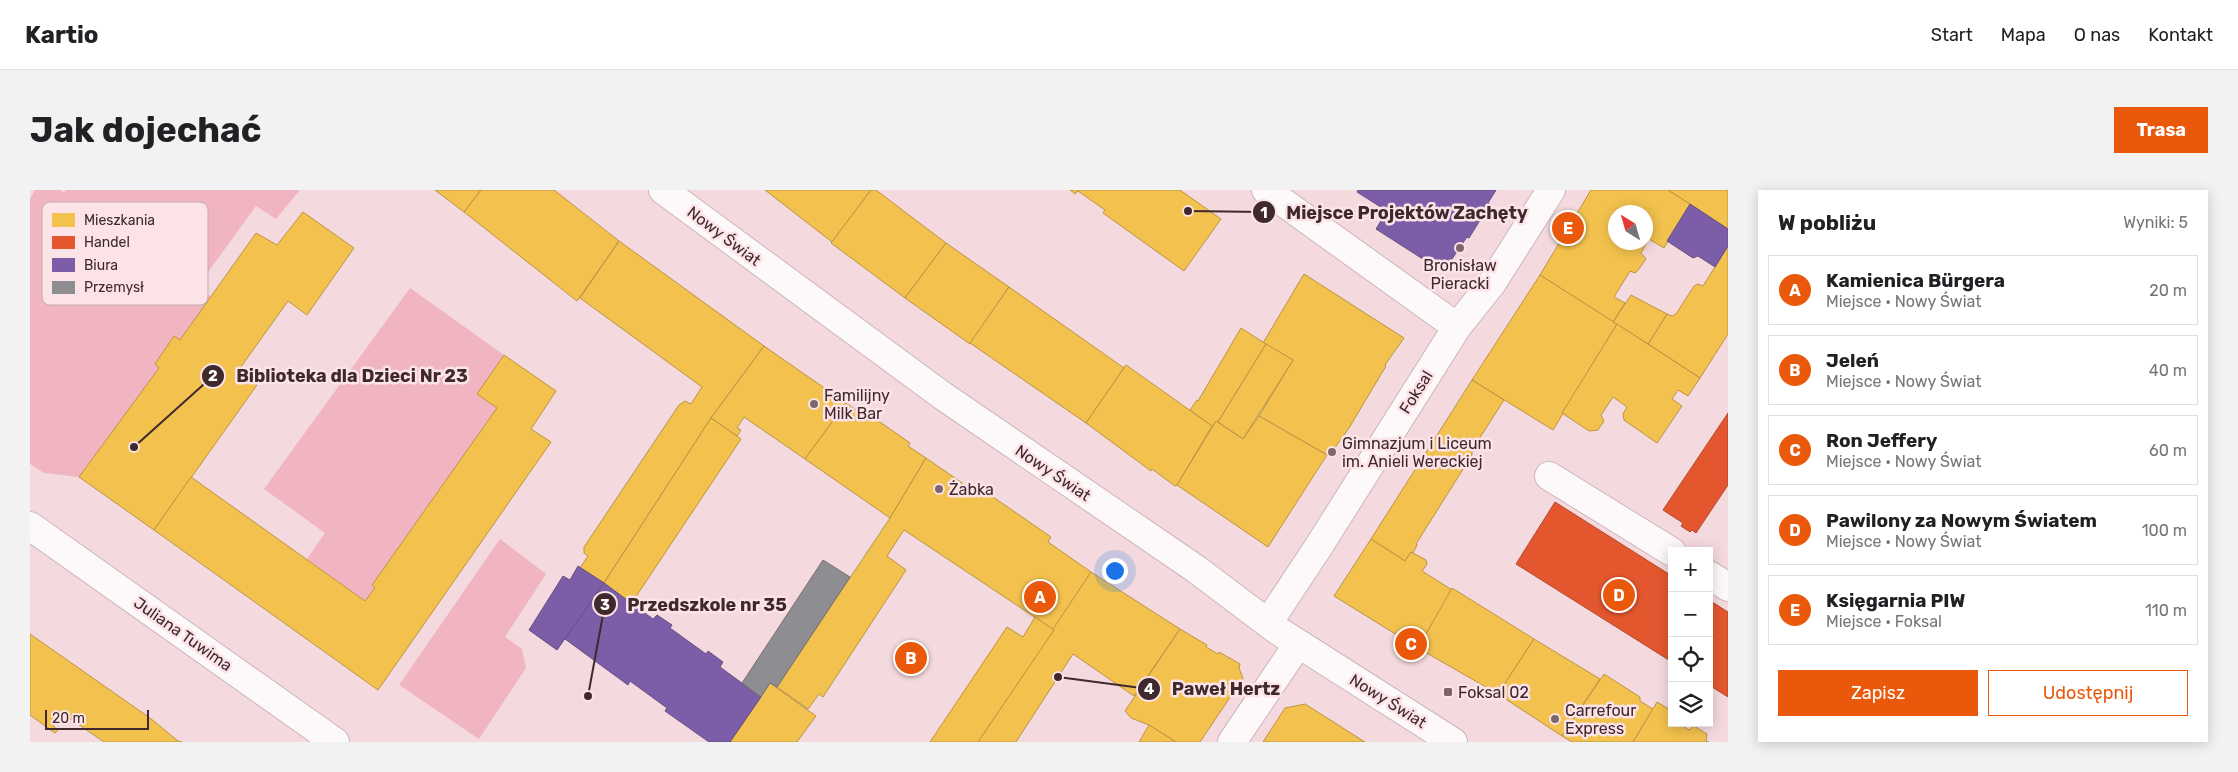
<!DOCTYPE html>
<html lang="pl">
<head>
<meta charset="utf-8">
<style>
	:root { --surface:#fff; --page:#f2f2f2; --text:#202124; --muted:#757577; --line:#e0e0e0; --accent:#ea580c }
	body { margin:0; font-family:Rubik,sans-serif; background:var(--page); color:var(--text) }
	.controls { position:absolute; right:15px; bottom:15px; display:grid; overflow:hidden; border-radius:0px; box-shadow:0 2px 12px #0003 }
	.controls button { width:45px; height:45px; display:grid; place-items:center; padding:0; border:0; border-bottom:1px solid var(--line); background:var(--surface); color:var(--text); font:25px sans-serif }
	.compass { position:absolute; left:1578px; top:15px; width:45px; height:45px; border-radius:50%; background:var(--surface); box-shadow:0 2px 12px #0003; rotate:323deg }
	.scale { position:absolute; left:15px; bottom:12px; width:104px; box-sizing:border-box; padding-left:5px; border:2px solid #3f292d; border-top:0; font-size:14px; line-height:18px; white-space:nowrap; color:#3f292d; -webkit-text-stroke:4px #fbe3e7; paint-order:stroke }
	.you { position:absolute; left:1084px; top:380px; width:18px; height:18px; margin:-12px; border:4px solid #fff; border-radius:50%; background:#1a73e8; box-shadow:0 0 0 8px #1a73e833 }
	.badge { display:grid; place-items:center; width:32px; height:32px; border-radius:50%; background:var(--accent); color:#fff; font-size:16px; font-weight:700 }
	.pin { position:absolute; translate:-50% -50%; border:2px solid #fff; box-shadow:0 1px 5px #0006 }
	.list { margin:0; padding:0; list-style:none }
	h2 { display:flex; justify-content:space-between; align-items:center; height:65px; margin:0; padding:0 20px; font-size:21px }
	h2 small { font-size:16px; font-weight:400; color:var(--muted) }
	.list li { display:grid; grid-template-columns:32px 1fr auto; gap:15px; align-items:center; box-sizing:border-box; height:70px; margin:0 10px 10px; padding:0 10px; border:1px solid var(--line); border-radius:0px }
	.list b { display:block; font-size:19px; white-space:nowrap }
	.list p { margin:0; font-size:16px; white-space:nowrap; color:var(--muted) }
	.list em { font-size:16px; font-style:normal; color:var(--muted) }
	.actions { display:flex; gap:10px; padding:15px 20px }
	.actions a { flex:1; padding:11px 0; border:1px solid var(--accent); border-radius:0px; text-align:center; font-size:18px; color:var(--accent) }
	.actions .main { background:var(--accent); color:#fff }
	.icon { flex:none; width:28px; height:28px; fill:none; stroke:currentColor; stroke-width:2; stroke-linecap:round; stroke-linejoin:round }
	.map { position:relative; flex:none; width:1698px; height:552px; overflow:hidden; border-radius:0px }
	header { display:flex; align-items:center; gap:30px; box-sizing:border-box; height:70px; padding:0 25px; background:var(--surface); border-bottom:1px solid var(--line) }
	header strong { font-size:24px }
	nav { display:flex; gap:28px; margin-inline-start:auto; font-size:18px }
	.intro { display:flex; align-items:center; justify-content:space-between; box-sizing:border-box; height:120px; padding:0 30px }
	h1 { margin:0; font-size:35px }
	.button { padding:12px 22px; border-radius:0px; background:var(--accent); color:#fff; font-size:18px; font-weight:700 }
	main { display:flex; gap:30px; padding:0 30px }
	aside { flex:1; background:var(--surface); border-radius:0px; box-shadow:0 2px 12px #0003 }
	.map>svg:first-child { display:block }
	.green { fill:#f0b5c1 }
	.homes { fill:#f2c14e; stroke:#bc9344; fill-rule:evenodd }
	.shops { fill:#e4572e; stroke:#b2492e }
	.offices { fill:#7b5ea7; stroke:#694e82 }
	.industry { fill:#8d8d92; stroke:#766f74 }
	.lines { fill:none; stroke-linecap:round; stroke-linejoin:round }
	.pedestrian-casing { stroke:#ccb6ba; stroke-width:30 }
	.minor-casing { stroke:#ccb6ba; stroke-width:30 }
	.pedestrian { stroke:#fdf9fa; stroke-width:28 }
	.minor { stroke:#fdf9fa; stroke-width:28 }
	.poi-dot { fill:#7e676b; stroke:#fbe3e7; stroke-width:2 }
	.labels { text-anchor:middle; dominant-baseline:central; stroke-width:5; stroke-linejoin:round; paint-order:stroke }
	.street-label { font-size:16px; fill:#3f292d; stroke:#fbe3e7 }
	.poi-label { font-size:16px; fill:#3f292d; stroke:#fbe3e7; text-anchor:start }
	.key { fill:#fbe3e7; stroke:#c3abaf; stroke-width:1 }
	.key-label { font-size:14px; fill:#3f292d }
	.leader { fill:none; stroke:#3f292d; stroke-width:2 }
	.callout-dot { fill:#3f292d; stroke:#fbe3e7; stroke-width:2 }
	.mark-label { font-size:15px; text-anchor:middle; font-weight:bold; fill:#fff }
	.callout-label { font-size:18px; text-anchor:middle; font-weight:bold; fill:#3f292d; stroke:#fbe3e7; stroke-width:5; stroke-linejoin:round; paint-order:stroke }
</style>
</head>
<body>
<header>
<strong>Kartio</strong>
<nav><a>Start</a><a>Mapa</a><a>O nas</a><a>Kontakt</a></nav>
</header>
<div class="intro"><h1>Jak dojechać</h1><a class="button">Trasa</a></div>
<main>
<div class="map">
<svg width="1698" height="552" viewBox="0 0 1698 552">
	<rect width="100%" height="100%" fill="#f4dade"/>
	<g class="green">
		<polygon points="5,0 30,0 34,3 36,0 270,0 246,29 226,16 168,96 181,107 150,150 144,147 125,174 129,178 49,287 14,283 0,274 0,9"/>
		<polygon points="380,98 474,165 447,204 467,218 342,395 345,398 335,411 277,369 295,343 234,299"/>
		<polygon points="470,349 516,384 475,447 492,459 496,478 449,549 369,495"/>
	</g>
	<g class="homes">
		<polygon points="405,0 451,0 434,22"/>
		<polygon points="451,0 524,0 589,51 547,111 434,22"/>
		<polygon points="735,0 841,0 802,52"/>
		<polygon points="841,0 846,0 916,53 875,108 801,53"/>
		<polygon points="1040,0 1150,0 1191,29 1154,81 1073,23 1075,20 1048,1 1045,4"/>
		<path d="M1561,0h77l22,14 -26,44 -15,-9 -8,14 5,6 -8,11 -3,3 -5,-2 -16,26 11,6 -12,19 -73,-47zM1586,22h30v30h-30z"/>
		<polygon points="1638,0 1698,0 1698,39 1660,14"/>
		<polygon points="273,22 324,58 277,125 258,111 208,181 227,195 124,340 49,287 129,178 125,174 144,146 150,150 226,43 247,55"/>
		<polygon points="589,51 734,156 681,228 574,393 550,378 558,366 554,363 554,357 649,215 655,211 661,214 672,197 550,108"/>
		<polygon points="916,53 979,97 940,154 875,108"/>
		<polygon points="1698,56 1698,144 1670,188 1618,154 1637,124 1642,126 1646,124 1664,96 1668,94 1673,96"/>
		<polygon points="1274,84 1374,148 1355,175 1356,176 1319,238 1299,266 1229,226 1263,170 1233,153"/>
		<polygon points="1510,85 1587,134 1523,240 1442,190"/>
		<polygon points="979,97 1094,178 1056,233 940,153"/>
		<polygon points="1601,105 1637,124 1618,154 1583,132"/>
		<polygon points="1587,134 1670,188 1658,206 1648,200 1642,209 1652,216 1627,253 1594,230 1593,224 1597,217 1583,207 1571,225 1574,231 1568,240 1559,241 1532,223"/>
		<polygon points="1211,138 1236,154 1188,232 1182,236 1160,220 1167,210 1168,211"/>
		<polygon points="1236,154 1263,170 1213,249 1188,232"/>
		<polygon points="734,156 816,213 775,269 714,227 707,238 711,240 707,246 681,228"/>
		<polygon points="474,165 526,201 501,239 521,252 348,500 124,340 161,287 335,411 345,398 342,395 467,218 447,204"/>
		<polygon points="1096,175 1182,236 1147,295 1145,296 1122,279 1121,281 1056,233"/>
		<polygon points="1442,190 1474,210 1442,260 1442,265 1386,354 1387,355 1383,363 1381,362 1375,371 1341,349"/>
		<polygon points="816,213 835,226 837,223 880,253 878,256 896,268 860,328 775,269"/>
		<polygon points="1229,226 1297,265 1238,357 1147,295 1186,231 1213,249"/>
		<polygon points="681,228 711,249 601,414 574,393"/>
		<polygon points="896,268 941,299 944,294 982,320 1021,347 1018,352 1061,382 1024,440 874,340 857,366 876,380 793,507 789,504 778,519 747,497 860,328"/>
		<polygon points="1341,349 1375,371 1381,362 1396,370 1397,374 1392,381 1422,400 1388,458 1304,406"/>
		<polygon points="1061,382 1150,439 1104,506 1043,464 986,552 948,552"/>
		<polygon points="1422,398 1504,449 1468,504 1388,458"/>
		<polygon points="1005,427 1024,440 948,552 900,552 977,437 993,447"/>
		<polygon points="1150,439 1177,455 1176,457 1188,464 1189,462 1210,474 1209,478 1213,488 1170,552 1146,552 1119,535 1101,528 1095,521"/>
		<polygon points="0,444 120,528 148,551 152,552 74,552 32,523 23,536 28,540 25,543 0,525"/>
		<polygon points="1504,449 1570,489 1532,546 1468,504"/>
		<polygon points="1574,484 1610,507 1610,511 1623,519 1603,552 1542,552 1532,546"/>
		<polygon points="740,493 786,526 767,552 700,552"/>
		<polygon points="1627,512 1642,521 1642,533 1648,533 1659,540 1664,536 1677,544 1676,551 1679,552 1603,552"/>
		<polygon points="1275,514 1335,552 1233,552 1255,518"/>
		<polygon points="1119,535 1146,552 1109,552"/>
	</g>
	<g class="shops">
		<polygon points="1698,223 1698,295 1666,343 1662,340 1660,342 1651,336 1653,333 1633,320"/>
		<polygon points="1525,312 1642,386 1642,472 1486,374"/>
		<polygon points="1679,410 1698,422 1698,507 1679,495"/>
	</g>
	<g class="offices">
		<polygon points="1328,0 1466,0 1458,13 1460,14 1439,48 1437,47 1413,82 1346,39 1357,21 1327,2"/>
		<polygon points="1660,14 1698,39 1698,56 1685,77 1668,66 1663,68 1637,51"/>
		<polygon points="548,376 574,393 527,460 499,440 533,386 540,390"/>
		<polygon points="574,393 623,429 627,425 642,435 640,438 676,464 678,461 693,472 690,477 731,507 700,552 679,552 635,521 637,518 600,491 598,495 535,449"/>
	</g>
	<polygon class="industry" points="793,370 820,387 747,497 740,493 731,507 712,493"/>
	<g class="lines">
		<defs>
			<g id="pedestrian">
				<polyline points="1238,433 1289,356"/>
				<polyline points="1202,552 1268,454"/>
			</g>
			<g id="minor">
				<polyline points="633,0 913,206 1166,379 1247,440 1423,552"/>
				<polyline points="1236,0 1427,137"/>
				<polyline points="1519,286 1642,362"/>
				<polyline points="0,336 305,552"/>
				<polyline points="1289,356 1427,137 1462,93 1521,0"/>
				<polyline points="1679,385 1698,397"/>
			</g>
		</defs>
		<use href="#pedestrian" class="pedestrian-casing"/>
		<use href="#minor" class="minor-casing"/>
		<use href="#pedestrian" class="pedestrian"/>
		<use href="#minor" class="minor"/>
	</g>
	<g class="poi-dot">
		<circle cx="1430" cy="58" r="5"/>
		<circle cx="784" cy="214" r="5"/>
		<circle cx="1302" cy="262" r="5"/>
		<circle cx="909" cy="299" r="5"/>
		<rect x="1413" y="497" width="10" height="10" rx="2.5"/>
		<circle cx="1525" cy="529" r="5"/>
	</g>
	<g class="labels">
		<g class="street-label">
			<text transform="translate(694 46) rotate(37)">Nowy Świat</text>
			<text transform="translate(1386 202) rotate(-58)">Foksal</text>
			<text transform="translate(1023 283) rotate(34)">Nowy Świat</text>
			<text transform="translate(153 444) rotate(35)">Juliana Tuwima</text>
			<text transform="translate(1358 511) rotate(32)">Nowy Świat</text>
		</g>
		<g class="poi-label">
			<text x="1430" y="75" text-anchor="middle">Bronisław<tspan x="1430" dy="18">Pieracki</tspan></text>
			<text x="794" y="205">Familijny<tspan x="794" dy="18">Milk Bar</tspan></text>
			<text x="1312" y="253">Gimnazjum i Liceum<tspan x="1312" dy="18">im. Anieli Wereckiej</tspan></text>
			<text x="919" y="299">Żabka</text>
			<text x="1428" y="502">Foksal 02</text>
			<text x="1535" y="520">Carrefour<tspan x="1535" dy="18">Express</tspan></text>
		</g>
	</g>
	<rect x="12" y="12" width="166" height="103" rx="8" class="key"/>
	<rect x="22" y="23" width="23" height="14" fill="#f2c14e"/>
	<rect x="22" y="46" width="23" height="13" fill="#e4572e"/>
	<rect x="22" y="68" width="23" height="14" fill="#7b5ea7"/>
	<rect x="22" y="91" width="23" height="13" fill="#8d8d92"/>
	<g class="key-label">
		<text x="54" y="35">Mieszkania</text>
		<text x="54" y="57">Handel</text>
		<text x="54" y="80">Biura</text>
		<text x="54" y="102">Przemysł</text>
	</g>
	<path class="leader" d="M1158 21L1234 22M104 257L183 186M558 506L575 414M1028 487L1119 499"/>
	<g class="callout-dot">
		<circle cx="1158" cy="21" r="5"/>
		<circle cx="104" cy="257" r="5"/>
		<circle cx="558" cy="506" r="5"/>
		<circle cx="1028" cy="487" r="5"/>
		<circle cx="1234" cy="22" r="12"/>
		<circle cx="183" cy="186" r="12"/>
		<circle cx="575" cy="414" r="12"/>
		<circle cx="1119" cy="499" r="12"/>
	</g>
	<g class="mark-label">
		<text x="1234" y="28">1</text>
		<text x="183" y="191">2</text>
		<text x="575" y="420">3</text>
		<text x="1119" y="504">4</text>
	</g>
	<g class="callout-label">
		<text x="1377" y="29">Miejsce Projektów Zachęty</text>
		<text x="322" y="192">Biblioteka dla Dzieci Nr 23</text>
		<text x="677" y="421">Przedszkole nr 35</text>
		<text x="1196" y="505">Paweł Hertz</text>
	</g>
</svg>
<div class="controls">
<button>+</button>
<button>−</button>
<button><svg class="icon" aria-label="locate" viewBox="0 0 24 24"><circle cx="12" cy="12" r="6"/><path d="M12 2v4M12 18v4M2 12h4M18 12h4"/></svg></button>
<button><svg class="icon" aria-label="layers" viewBox="0 0 24 24"><path d="M12 4l9 5-9 5-9-5zM3 14l9 5 9-5"/></svg></button>
</div>
<svg class="compass" viewBox="-18 -18 36 36"><path d="M0-13l5 13h-10z" fill="#e53935"/><path d="M0 13l5-13h-10z" fill="#757577"/></svg>
<div class="scale">20 m</div>
<div class="you"></div>
<div class="pin badge" style="left:1010px;top:407px">A</div>
<div class="pin badge" style="left:881px;top:468px">B</div>
<div class="pin badge" style="left:1381px;top:454px">C</div>
<div class="pin badge" style="left:1589px;top:405px">D</div>
<div class="pin badge" style="left:1538px;top:38px">E</div>
</div>
<aside>
<h2>W pobliżu<small>Wyniki: 5</small></h2>
<ul class="list">
<li><span class="badge">A</span><div><b>Kamienica Bürgera</b><p>Miejsce · Nowy Świat</p></div><em>20 m</em></li>
<li><span class="badge">B</span><div><b>Jeleń</b><p>Miejsce · Nowy Świat</p></div><em>40 m</em></li>
<li><span class="badge">C</span><div><b>Ron Jeffery</b><p>Miejsce · Nowy Świat</p></div><em>60 m</em></li>
<li><span class="badge">D</span><div><b>Pawilony za Nowym Światem</b><p>Miejsce · Nowy Świat</p></div><em>100 m</em></li>
<li><span class="badge">E</span><div><b>Księgarnia PIW</b><p>Miejsce · Foksal</p></div><em>110 m</em></li>
</ul>
<div class="actions"><a class="main">Zapisz</a><a>Udostępnij</a></div>
</aside>
</main>
</body>
</html>
